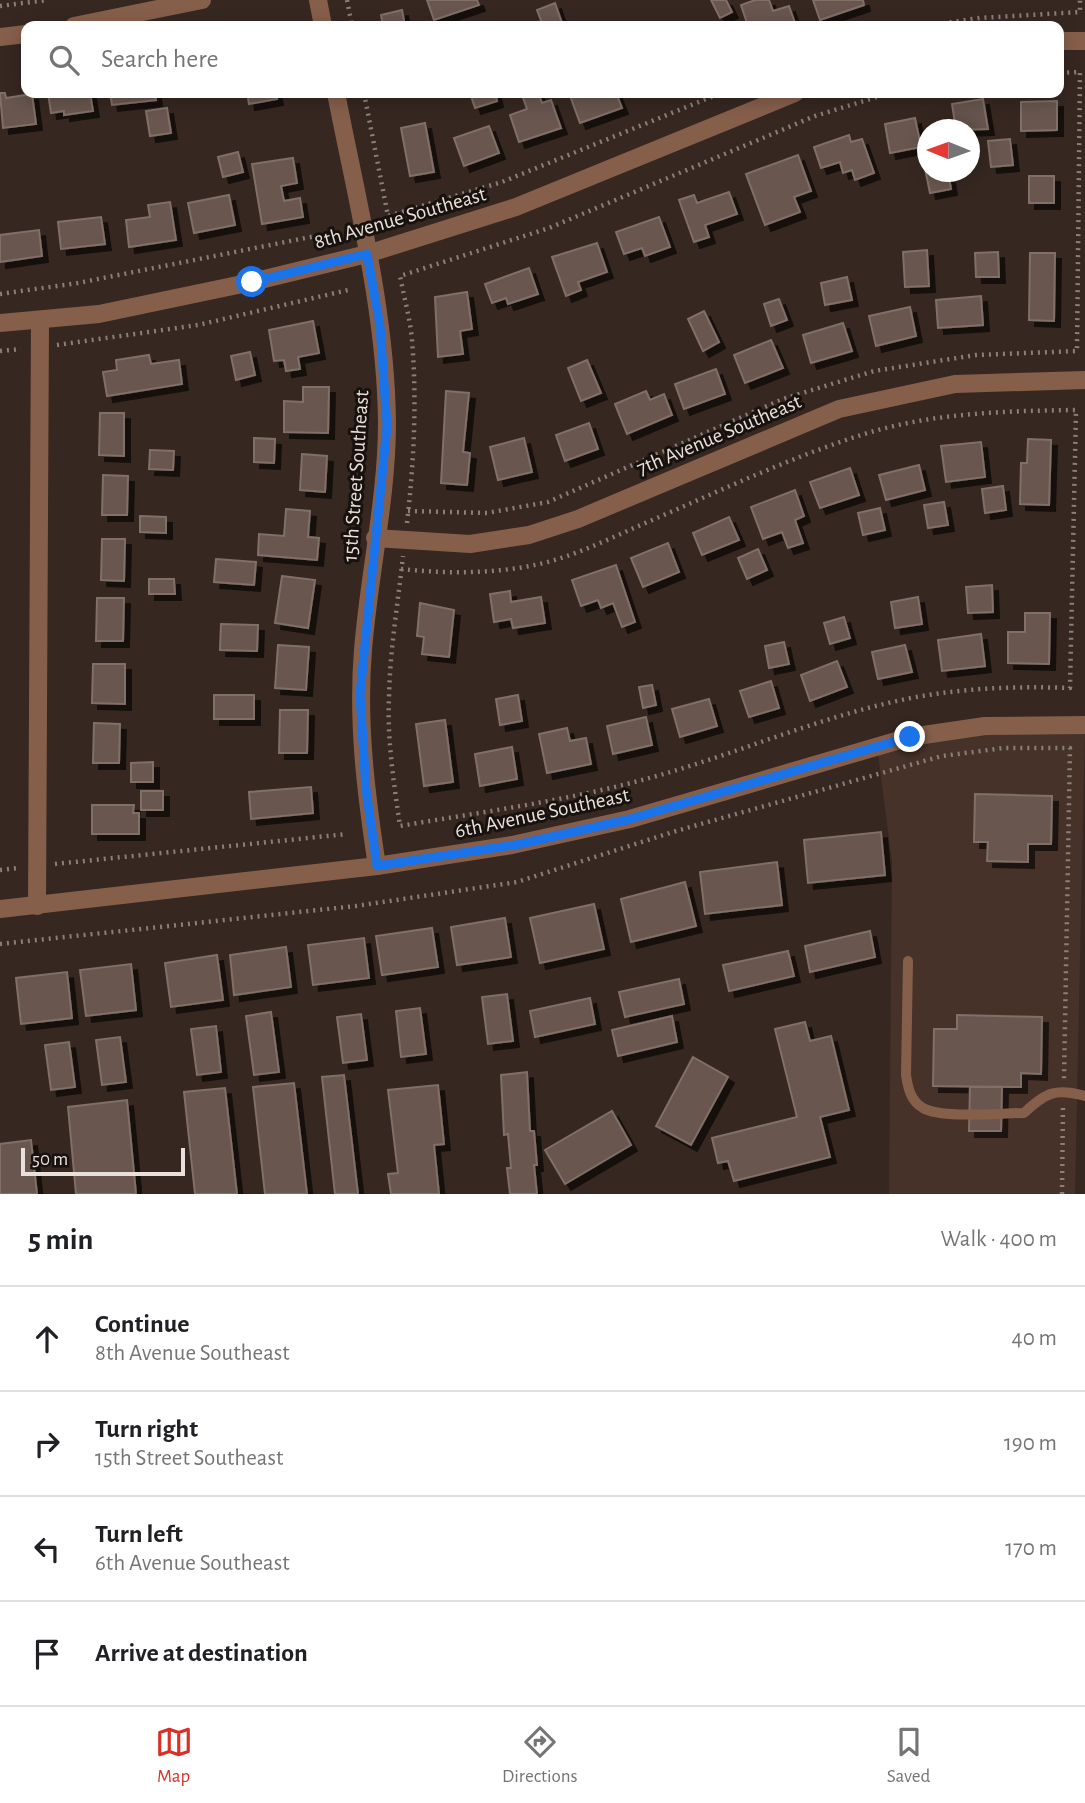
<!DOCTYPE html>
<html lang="en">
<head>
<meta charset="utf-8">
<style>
	:root { --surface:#fff; --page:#f6f6f6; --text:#202124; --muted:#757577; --line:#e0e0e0; --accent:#d93025 }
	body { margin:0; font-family:"Alegreya Sans",sans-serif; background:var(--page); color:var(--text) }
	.compass { position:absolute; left:917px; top:119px; width:63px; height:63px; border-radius:50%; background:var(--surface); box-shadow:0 4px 18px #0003; rotate:271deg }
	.scale { position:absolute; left:21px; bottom:18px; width:164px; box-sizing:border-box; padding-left:7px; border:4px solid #eae0db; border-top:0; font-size:19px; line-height:24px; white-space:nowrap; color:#eae0db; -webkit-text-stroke:5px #18120f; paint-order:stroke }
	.stop { position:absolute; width:21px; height:21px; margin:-16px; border:5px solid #1a73e8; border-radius:50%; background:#fff }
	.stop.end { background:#1a73e8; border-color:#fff; box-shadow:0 2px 7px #0008 }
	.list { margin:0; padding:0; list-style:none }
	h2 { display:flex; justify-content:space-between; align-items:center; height:91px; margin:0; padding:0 28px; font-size:30px }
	h2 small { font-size:23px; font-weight:400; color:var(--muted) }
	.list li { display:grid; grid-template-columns:46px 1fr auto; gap:21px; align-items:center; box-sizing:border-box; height:105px; padding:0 28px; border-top:2px solid var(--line) }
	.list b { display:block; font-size:26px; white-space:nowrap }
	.list p { margin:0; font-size:23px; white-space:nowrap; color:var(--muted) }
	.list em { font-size:23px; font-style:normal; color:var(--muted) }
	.icon { flex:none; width:38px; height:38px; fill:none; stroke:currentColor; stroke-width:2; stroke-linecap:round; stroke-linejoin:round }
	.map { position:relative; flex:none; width:1085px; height:1194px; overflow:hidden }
	.search { position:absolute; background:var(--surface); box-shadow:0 4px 18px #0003; left:21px; right:21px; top:21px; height:77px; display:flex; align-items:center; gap:18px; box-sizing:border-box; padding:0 24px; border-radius:14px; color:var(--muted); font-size:26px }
	.sheet { height:511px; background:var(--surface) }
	nav { display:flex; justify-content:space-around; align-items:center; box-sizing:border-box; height:98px; border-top:2px solid var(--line); background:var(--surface); font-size:19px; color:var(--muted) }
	nav a { display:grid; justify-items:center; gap:4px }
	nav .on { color:var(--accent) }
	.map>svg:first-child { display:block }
	.built { fill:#463229 }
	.building { fill:#67564f; stroke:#806f67; stroke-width:2; filter:url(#shadow) }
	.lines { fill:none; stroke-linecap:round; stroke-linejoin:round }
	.path { stroke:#8c7f79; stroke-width:4.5; stroke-dasharray:2 5; stroke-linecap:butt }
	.service { stroke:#865f4b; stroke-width:10 }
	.minor { stroke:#865f4b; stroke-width:18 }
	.tertiary { stroke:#865f4b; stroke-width:18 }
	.route { stroke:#1a73e8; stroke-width:9 }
	.labels { text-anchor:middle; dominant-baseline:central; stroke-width:6; stroke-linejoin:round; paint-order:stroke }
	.street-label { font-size:21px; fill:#eae0db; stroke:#18120f }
</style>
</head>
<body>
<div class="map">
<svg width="1085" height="1194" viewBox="0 0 1085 1194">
	<defs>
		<filter id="shadow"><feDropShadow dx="6" dy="6" stdDeviation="0" flood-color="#0009"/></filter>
	</defs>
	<rect width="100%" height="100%" fill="#362721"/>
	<polygon class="built" points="1085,725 1075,1194 889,1194 892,862 877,746 910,737"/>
	<g class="building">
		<polygon points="427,0 477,0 479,5 434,20"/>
		<polygon points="711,0 726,0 732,12 720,18"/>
		<polygon points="755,0 769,0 773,11 789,6 796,26 748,26 741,5"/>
		<polygon points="813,0 863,0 864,5 820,20"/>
		<polygon points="555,3 562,23 543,26 537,10"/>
		<polygon points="402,10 405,26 383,26 381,15"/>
		<polygon points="0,93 5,93 6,98 32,94 36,124 3,128"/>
		<polygon points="48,93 90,93 93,111 64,115 64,111 51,113"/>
		<polygon points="110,93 155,93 156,100 112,105"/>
		<polygon points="247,93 276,93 277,99 249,104"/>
		<polygon points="470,93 495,93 497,101 475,108"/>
		<polygon points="529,93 538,93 542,103 551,100 561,128 519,142 510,115 527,109 522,95"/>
		<polygon points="569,93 616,93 622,108 580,123"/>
		<polygon points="983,99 988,129 956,130 952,104"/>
		<polygon points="1057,101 1057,130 1021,131 1021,102"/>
		<polygon points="167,108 171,133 150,136 146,111"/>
		<polygon points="915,118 921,147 890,153 885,124"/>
		<polygon points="425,123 434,172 410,176 401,128"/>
		<polygon points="489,126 499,153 464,166 454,138"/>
		<polygon points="849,135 851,142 862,139 874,173 855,180 852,170 843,173 840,162 821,168 814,147"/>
		<polygon points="1010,139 1013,165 991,167 988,141"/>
		<polygon points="238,152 243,172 223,177 218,157"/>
		<polygon points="798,155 811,191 794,197 800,212 765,225 746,174"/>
		<polygon points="293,158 297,183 281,186 284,201 300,198 303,217 262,224 252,164"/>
		<polygon points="928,158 928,172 948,172 951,189 930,193 923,159"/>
		<rect x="1029" y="176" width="25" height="27"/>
		<polygon points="729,192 737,214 705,225 709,237 694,242 679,200 694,195 697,203"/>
		<polygon points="229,195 235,225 194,233 188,203"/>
		<polygon points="170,202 176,240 129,247 126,220 150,217 148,205"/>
		<polygon points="101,217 105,244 61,249 58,222"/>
		<polygon points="659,217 670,247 645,256 642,248 624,254 616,232"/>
		<polygon points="39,230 42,256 0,262 0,235"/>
		<polygon points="597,243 607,272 578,282 581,290 566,296 552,257"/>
		<polygon points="927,250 929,286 905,287 903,252"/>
		<polygon points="998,252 999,277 976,277 975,253"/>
		<polygon points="1030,253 1055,253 1054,321 1029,320"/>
		<polygon points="529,268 538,294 508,304 506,298 492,303 485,284"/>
		<polygon points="847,277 852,300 825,305 821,283"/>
		<polygon points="467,292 472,329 460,331 463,354 438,357 435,297"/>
		<polygon points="981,296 983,325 938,328 936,300"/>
		<polygon points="779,299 787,320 771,326 764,304"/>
		<polygon points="910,307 916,336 876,346 869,316"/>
		<polygon points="704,311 719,342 703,351 688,319"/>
		<polygon points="313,321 319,353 298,357 300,369 286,371 284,360 274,361 269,330"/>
		<polygon points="843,323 852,351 811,363 803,335"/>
		<polygon points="771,340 783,368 745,383 734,355"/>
		<polygon points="250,352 255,375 236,380 231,356"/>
		<polygon points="149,355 151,364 179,360 182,384 107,396 103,372 117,370 116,360"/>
		<polygon points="587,360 601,393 581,401 568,368"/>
		<polygon points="716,369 725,394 684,409 675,384"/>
		<polygon points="303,387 329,387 328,433 284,432 284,401 303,402"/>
		<polygon points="446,391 469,393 463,452 470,453 467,485 441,483"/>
		<polygon points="646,391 650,400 664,394 672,415 627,434 615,404"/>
		<polygon points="100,413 124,413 124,456 99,455"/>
		<polygon points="589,423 598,449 565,461 556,435"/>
		<polygon points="254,438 275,439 274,463 254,462"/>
		<polygon points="524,438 532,472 498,480 490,447"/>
		<polygon points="1028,439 1051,440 1049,505 1020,504 1021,463 1027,463"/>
		<polygon points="981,442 985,477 946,482 941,446"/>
		<polygon points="150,450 174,451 173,470 149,469"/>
		<polygon points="302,454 327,456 325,492 300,490"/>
		<polygon points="919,465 925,490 886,500 879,475"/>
		<polygon points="850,468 859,495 820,508 810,482"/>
		<polygon points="103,475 128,476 127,515 102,515"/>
		<polygon points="1003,486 1006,510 985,513 982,489"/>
		<polygon points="795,490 804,516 795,520 803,543 788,548 782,532 763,539 751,507"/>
		<polygon points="944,502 948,525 928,528 924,505"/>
		<polygon points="880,508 885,530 863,535 858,513"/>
		<polygon points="286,509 310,511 308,537 319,538 317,560 258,555 259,534 284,536"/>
		<polygon points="140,516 166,517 166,533 140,532"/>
		<polygon points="729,517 739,540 702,555 693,533"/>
		<polygon points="102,539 125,539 124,581 101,580"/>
		<polygon points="668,543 679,572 643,587 631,558"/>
		<polygon points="758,549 767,570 747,579 738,558"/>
		<polygon points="216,559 256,562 254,585 214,582"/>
		<polygon points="616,565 635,622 622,627 613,603 601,608 598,600 581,606 572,580"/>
		<polygon points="282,576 315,580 308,628 275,623"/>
		<polygon points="149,579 174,579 175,594 149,594"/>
		<polygon points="992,585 993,612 968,613 966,587"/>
		<polygon points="510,591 511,602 541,597 545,623 513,628 511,619 494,622 490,594"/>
		<polygon points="918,597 922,624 895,628 891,602"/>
		<polygon points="97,598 124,598 123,641 96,641"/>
		<polygon points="420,603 454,610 449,657 422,654 424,637 417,636"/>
		<polygon points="1025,613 1050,613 1049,664 1008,663 1008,632 1025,632"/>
		<polygon points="844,617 850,638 830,644 824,623"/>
		<polygon points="221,624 258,625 257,651 220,650"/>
		<polygon points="981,634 985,666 942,671 938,640"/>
		<polygon points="784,642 789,664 769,668 765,646"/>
		<polygon points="278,645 309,647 306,690 275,688"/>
		<polygon points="905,645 912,672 878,679 872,652"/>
		<polygon points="837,661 847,687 810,701 801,675"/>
		<polygon points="93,664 125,664 125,704 92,703"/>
		<polygon points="771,681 779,708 749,717 740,691"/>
		<polygon points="652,685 656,705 643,708 639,687"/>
		<rect x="214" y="695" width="40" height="24"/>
		<polygon points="518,695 522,721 500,725 496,699"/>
		<polygon points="709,699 717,726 680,737 672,709"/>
		<polygon points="280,710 308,710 307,753 279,753"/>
		<polygon points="646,717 652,745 613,754 607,726"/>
		<polygon points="445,720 453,782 424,786 416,724"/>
		<polygon points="94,723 120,724 119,763 93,763"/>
		<polygon points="567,728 570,741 586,738 591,764 547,773 539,734"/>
		<polygon points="512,747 517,779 480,786 475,754"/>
		<polygon points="153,762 153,782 131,782 131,763"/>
		<polygon points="311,787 313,813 251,819 249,792"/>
		<rect x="141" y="791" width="22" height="19"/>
		<polygon points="975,794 1052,796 1051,844 1028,844 1028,862 987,861 988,842 974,842"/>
		<polygon points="92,805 134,805 133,813 139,813 139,834 92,834"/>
		<polygon points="881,832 885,875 808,883 804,840"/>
		<polygon points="777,862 782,905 705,914 700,872"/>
		<polygon points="685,882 696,926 631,942 621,899"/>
		<polygon points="594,904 604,949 540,963 530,918"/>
		<polygon points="505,918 511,957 457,965 451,927"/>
		<polygon points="432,928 438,967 382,975 376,936"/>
		<polygon points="870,931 875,957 810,972 805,946"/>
		<polygon points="364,938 369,978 313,985 308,945"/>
		<polygon points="286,947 291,987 234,995 230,955"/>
		<polygon points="788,951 794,976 729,991 723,965"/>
		<polygon points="217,955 223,1000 171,1007 165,963"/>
		<polygon points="131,964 136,1010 86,1016 80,970"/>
		<polygon points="67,972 72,1018 21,1024 16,978"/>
		<polygon points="679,979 684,1004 625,1017 619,992"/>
		<polygon points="507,994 513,1041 488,1044 482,997"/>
		<polygon points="590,998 595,1024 535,1037 530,1011"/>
		<polygon points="420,1008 426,1054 401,1057 396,1011"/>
		<polygon points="271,1012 279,1072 254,1075 246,1016"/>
		<polygon points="361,1014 367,1060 343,1063 337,1017"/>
		<polygon points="957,1015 1042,1017 1041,1074 1021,1073 1021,1087 933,1086 934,1029 957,1029"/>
		<polygon points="672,1016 677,1042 618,1056 612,1030"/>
		<polygon points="805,1022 810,1041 831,1036 849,1110 820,1117 830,1157 734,1181 728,1161 718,1163 712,1138 797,1117 775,1029"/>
		<polygon points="216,1026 221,1072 197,1075 191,1029"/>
		<polygon points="120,1037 126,1082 102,1085 96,1040"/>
		<polygon points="69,1042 75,1087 51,1090 45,1045"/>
		<polygon points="693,1057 728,1077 691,1145 656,1126"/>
		<polygon points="527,1072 530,1131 534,1131 537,1165 534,1165 537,1194 510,1194 507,1168 511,1168 508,1134 504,1135 501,1075"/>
		<polygon points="344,1075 358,1194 335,1194 322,1077"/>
		<polygon points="294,1083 307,1194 265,1194 253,1087"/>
		<polygon points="438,1085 444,1144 434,1145 439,1194 391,1194 388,1174 398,1173 388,1090"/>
		<polygon points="970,1087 1002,1087 1001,1131 969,1131"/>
		<polygon points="225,1088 237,1194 195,1194 184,1092"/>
		<polygon points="127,1100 136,1194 76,1194 68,1107"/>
		<polygon points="612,1111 631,1145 565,1184 545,1150"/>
		<polygon points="31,1140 37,1194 0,1194 0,1144"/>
	</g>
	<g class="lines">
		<g class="path">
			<polyline points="347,0 352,26"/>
			<polyline points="0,6 47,0"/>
			<polyline points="922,26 980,18 1080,12 1080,0"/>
			<polyline points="364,93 388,216 502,182 721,93"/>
			<polyline points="0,294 78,283 336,232"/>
			<polyline points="57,345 198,325 348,290"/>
			<polyline points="0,351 21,349"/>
			<polyline points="408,511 487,513 548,502 783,399 874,371 976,355 1077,351 1080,72 1059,73"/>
			<path d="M407,523c7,-61 10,-122 5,-183 -2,-22 -8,-43 -12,-64l149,-48 266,-112 75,-23"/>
			<path d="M401,569c48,5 96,5 143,-6 35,-9 67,-25 99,-39 70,-30 139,-63 212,-87 71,-24 146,-26 221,-27l-6,278c-55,-2 -106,0 -159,10 -91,18 -176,57 -265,81 -81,22 -164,33 -246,47 -6,-42 -13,-86 -11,-129 1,-48 9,-94 14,-141"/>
			<polyline points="55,864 347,834"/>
			<polyline points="0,870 19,868"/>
			<polyline points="0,944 356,906 517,882 676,831 942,756 1004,748 1070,748 1064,1079"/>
			<polyline points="1062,1194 1063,1105"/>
		</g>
		<path class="service" d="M908,961l-2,114c2,14 5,26 17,33 20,11 77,5 101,5 22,-21 32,-25 61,-17"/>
		<g class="minor">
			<polyline points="318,0 323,26"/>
			<polyline points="74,26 202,0"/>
			<polyline points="0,37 26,34"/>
			<path d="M336,93c21,108 50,219 51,330 0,75 -18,151 -24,227 -6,72 3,144 14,216"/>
			<polyline points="375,538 470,544 529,535 578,519 839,409 955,384 1085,380"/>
			<polyline points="37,906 40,320"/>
			<polyline points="0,909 377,866 512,845 630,819 910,737 985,726 1085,725"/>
		</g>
		<g class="tertiary">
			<polyline points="1059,41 1085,41"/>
			<polyline points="0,323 99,314 252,282 367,254 516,207 795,93"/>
		</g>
	</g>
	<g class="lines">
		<polyline class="route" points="252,282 367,254 380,326 387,426 360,694 366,790 377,866 520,844 630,819 910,737"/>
	</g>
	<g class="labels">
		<g class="street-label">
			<text transform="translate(400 218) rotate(-16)">8th Avenue Southeast</text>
			<text transform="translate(719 435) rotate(-23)">7th Avenue Southeast</text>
			<text transform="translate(356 476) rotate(-86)">15th Street Southeast</text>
			<text transform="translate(542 813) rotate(-12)">6th Avenue Southeast</text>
		</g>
	</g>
</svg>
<svg class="compass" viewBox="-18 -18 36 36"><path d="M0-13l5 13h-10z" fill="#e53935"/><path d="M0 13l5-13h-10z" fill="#757577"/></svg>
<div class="scale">50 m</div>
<div class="stop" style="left:252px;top:282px"></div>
<div class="stop end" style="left:910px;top:737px"></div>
<div class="search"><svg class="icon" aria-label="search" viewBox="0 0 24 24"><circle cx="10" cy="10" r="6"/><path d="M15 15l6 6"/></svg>Search here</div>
</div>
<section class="sheet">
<h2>5 min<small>Walk · 400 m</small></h2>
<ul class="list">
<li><svg class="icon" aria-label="ahead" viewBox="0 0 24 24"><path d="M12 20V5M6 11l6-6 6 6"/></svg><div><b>Continue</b><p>8th Avenue Southeast</p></div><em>40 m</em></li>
<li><svg class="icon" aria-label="right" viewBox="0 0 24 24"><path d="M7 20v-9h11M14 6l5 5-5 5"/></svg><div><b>Turn right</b><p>15th Street Southeast</p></div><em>190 m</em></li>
<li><svg class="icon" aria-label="left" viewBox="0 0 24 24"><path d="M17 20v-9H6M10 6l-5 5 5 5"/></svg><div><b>Turn left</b><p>6th Avenue Southeast</p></div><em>170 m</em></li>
<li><svg class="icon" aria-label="arrive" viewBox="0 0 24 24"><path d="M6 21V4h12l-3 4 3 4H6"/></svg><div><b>Arrive at destination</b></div></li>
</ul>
</section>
<nav>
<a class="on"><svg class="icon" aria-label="map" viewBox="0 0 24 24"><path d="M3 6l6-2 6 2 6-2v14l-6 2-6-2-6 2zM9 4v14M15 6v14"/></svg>Map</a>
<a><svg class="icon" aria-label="directions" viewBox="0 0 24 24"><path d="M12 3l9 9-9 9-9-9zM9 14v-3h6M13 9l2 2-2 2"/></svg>Directions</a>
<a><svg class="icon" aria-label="saved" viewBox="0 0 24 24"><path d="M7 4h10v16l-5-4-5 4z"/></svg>Saved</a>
</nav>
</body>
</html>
